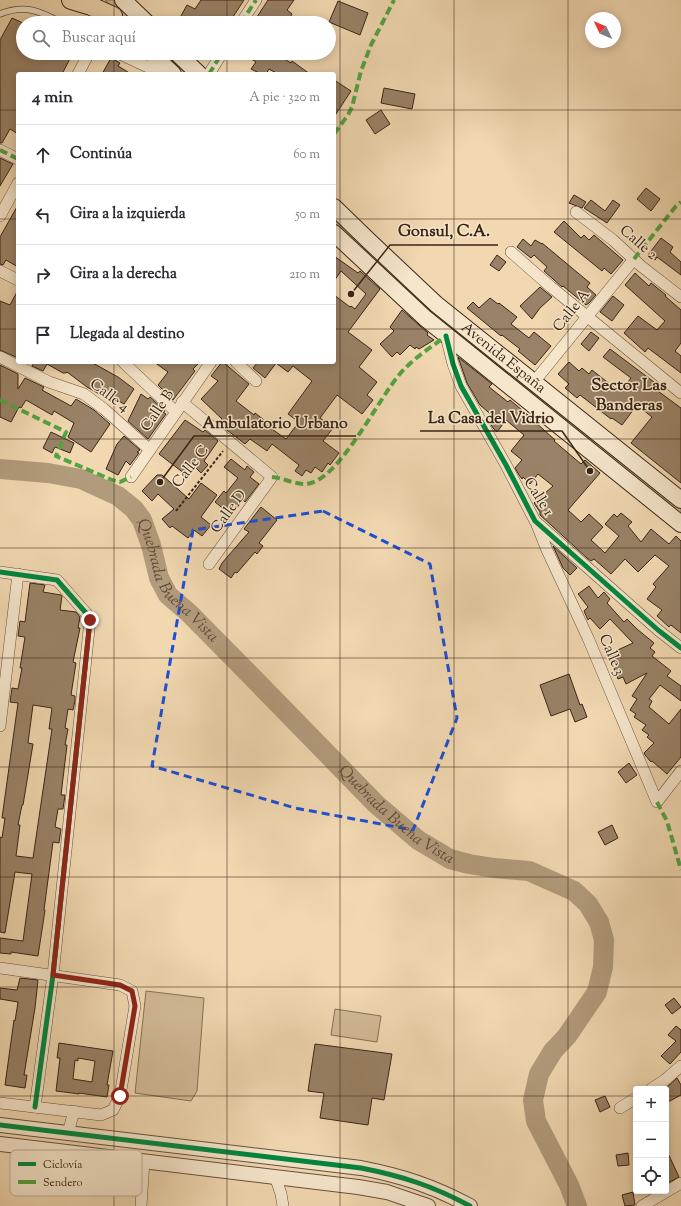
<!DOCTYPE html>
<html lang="es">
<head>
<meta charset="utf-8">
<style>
	:root { --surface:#fff; --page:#f2f2f3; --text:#2b2b33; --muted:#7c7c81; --line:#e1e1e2 }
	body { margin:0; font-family:"Sorts Mill Goudy",serif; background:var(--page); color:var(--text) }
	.controls { position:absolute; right:12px; bottom:12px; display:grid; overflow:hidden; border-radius:4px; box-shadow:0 2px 10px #0003 }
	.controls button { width:36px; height:36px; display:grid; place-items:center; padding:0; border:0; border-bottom:1px solid var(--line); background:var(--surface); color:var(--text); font:20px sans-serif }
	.compass { position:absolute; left:585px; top:12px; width:36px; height:36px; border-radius:50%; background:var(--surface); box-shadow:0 2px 10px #0003; rotate:314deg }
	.stop { position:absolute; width:12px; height:12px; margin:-9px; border:3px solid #8f2418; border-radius:50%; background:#fff }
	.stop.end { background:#8f2418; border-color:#fff; box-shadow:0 1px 4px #0008 }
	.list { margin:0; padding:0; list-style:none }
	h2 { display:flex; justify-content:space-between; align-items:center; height:52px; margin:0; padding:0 16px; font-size:17px }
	h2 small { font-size:13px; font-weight:400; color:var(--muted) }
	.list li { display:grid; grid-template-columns:26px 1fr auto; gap:12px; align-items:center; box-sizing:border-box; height:60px; padding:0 16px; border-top:1px solid var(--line) }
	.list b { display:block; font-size:15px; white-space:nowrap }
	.list em { font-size:13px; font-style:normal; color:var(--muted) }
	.icon { flex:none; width:22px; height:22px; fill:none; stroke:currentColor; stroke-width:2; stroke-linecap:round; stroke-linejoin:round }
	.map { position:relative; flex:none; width:681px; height:1206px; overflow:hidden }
	.search { position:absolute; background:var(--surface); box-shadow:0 2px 10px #0003; left:16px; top:16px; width:320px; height:44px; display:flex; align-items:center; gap:10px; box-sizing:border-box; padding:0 14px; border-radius:22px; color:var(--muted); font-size:15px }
	.panel { position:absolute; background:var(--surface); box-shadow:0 2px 10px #0003; left:16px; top:72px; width:320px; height:292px; border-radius:4px }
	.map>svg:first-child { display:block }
	.green { fill:#d2ba97; stroke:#867056 }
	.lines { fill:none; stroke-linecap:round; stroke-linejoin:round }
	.river { stroke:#b29b7c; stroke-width:20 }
	.building { fill:#998267; stroke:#392516; fill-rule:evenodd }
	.service-casing { stroke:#67523d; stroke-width:7 }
	.minor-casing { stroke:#67523d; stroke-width:12 }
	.tertiary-casing { stroke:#67523d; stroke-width:16 }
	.secondary-casing { stroke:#392516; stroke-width:18 }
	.primary-casing { stroke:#392516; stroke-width:20 }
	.path { stroke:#392516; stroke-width:2; stroke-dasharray:3 2; stroke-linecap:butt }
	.service { stroke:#f6e6cc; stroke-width:5.5 }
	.minor { stroke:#f6e6cc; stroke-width:11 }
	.tertiary { stroke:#f6e6cc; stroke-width:14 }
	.secondary { stroke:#f6e6cc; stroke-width:16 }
	.primary { stroke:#f1d8b1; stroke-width:18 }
	.quiet { stroke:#53a340; stroke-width:4; stroke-dasharray:8 4; stroke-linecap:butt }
	.cycleway-casing { stroke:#f6e6cc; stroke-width:8 }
	.cycleway { stroke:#00873e; stroke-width:5 }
	.route { stroke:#8f2418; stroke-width:5 }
	.marked { fill:none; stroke:#1d4ed8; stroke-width:3; stroke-dasharray:8 5; stroke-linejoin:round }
	.grid { fill:none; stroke:#392516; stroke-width:1; stroke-opacity:0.55 }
	.labels { text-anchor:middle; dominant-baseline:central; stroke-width:3; stroke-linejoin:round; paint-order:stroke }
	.street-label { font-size:15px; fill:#392516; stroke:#f6e6cc }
	.water-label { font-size:16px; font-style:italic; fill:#5d4835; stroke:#f6e6cc }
	.quarter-label { font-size:17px; font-weight:bold; fill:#392516; stroke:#f6e6cc }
	.key { fill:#f6e6cc; stroke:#bdac95; stroke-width:1 }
	.key-label { font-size:11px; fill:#392516 }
	.leader { fill:none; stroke:#392516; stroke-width:1.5 }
	.callout-dot { fill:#392516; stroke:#f6e6cc; stroke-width:1.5 }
	.callout-label { font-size:16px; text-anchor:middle; font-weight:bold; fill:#392516; stroke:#f6e6cc; stroke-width:3; stroke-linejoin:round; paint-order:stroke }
</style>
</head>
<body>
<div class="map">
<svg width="681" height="1206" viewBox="0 0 681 1206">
	<rect width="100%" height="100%" fill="#f1d8b1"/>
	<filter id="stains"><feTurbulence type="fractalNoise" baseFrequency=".005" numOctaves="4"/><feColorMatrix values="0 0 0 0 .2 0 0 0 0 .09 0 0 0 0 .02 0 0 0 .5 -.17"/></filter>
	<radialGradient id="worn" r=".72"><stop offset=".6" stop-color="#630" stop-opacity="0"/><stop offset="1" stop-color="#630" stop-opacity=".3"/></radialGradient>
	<g class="green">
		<polygon points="105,0 115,0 138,23 129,23"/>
		<polygon points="160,53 169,53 191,74 181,74"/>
		<polygon points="334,215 681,508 681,516 428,314 334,224"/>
		<polygon points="146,991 204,998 197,1091 191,1101 135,1093"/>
		<polygon points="335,1009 381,1016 377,1042 331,1035"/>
	</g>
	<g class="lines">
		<path class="river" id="s1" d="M0,469l48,4 33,6 37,17 16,13 8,11 9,25 8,33 9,17 21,18 72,73 115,118 42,36 32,19 19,5 25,4 35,3 45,20 14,13 11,18 5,18 -1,27 -6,25 -30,44 -14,15 -14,23 -6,26 3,21 33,64 8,21"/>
	</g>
	<g class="building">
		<polygon points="201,0 244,0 229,23 177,23 187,5 195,9"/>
		<polygon points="268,0 294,0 287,10 292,14 287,23 253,23"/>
		<polygon points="338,1 368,13 360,35 329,22"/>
		<polygon points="12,18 23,23 23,53 73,53 62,74 18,74 18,134 10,129 2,143 0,143 0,40"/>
		<polygon points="242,53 274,53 291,63 292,61 310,74 278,74 269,69 266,74 261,74 251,69 256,62"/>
		<polygon points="111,58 120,63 118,66 131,74 102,74"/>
		<polygon points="334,80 351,91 334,117"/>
		<polygon points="384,88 415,94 412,109 381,103"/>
		<polygon points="381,110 390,124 375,134 366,120"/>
		<polygon points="0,158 13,164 0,186"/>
		<polygon points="646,188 660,199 651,211 637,199"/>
		<polygon points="574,195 586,202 582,208 569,203"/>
		<polygon points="591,200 605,211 613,200 620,205 607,223 584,208"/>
		<polygon points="18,205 18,267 6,260 3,265 0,264 0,237"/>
		<polygon points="564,221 581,238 584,235 589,240 594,235 623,260 611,274 604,268 602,271 554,232"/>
		<polygon points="661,238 673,247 670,252 681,262 681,275 657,257 655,260 648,255"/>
		<polygon points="523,239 531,246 535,240 542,244 542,243 590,283 587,287 596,295 589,303 586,305 563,286 562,287 544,271 547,267 534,255 531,258 517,247"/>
		<polygon points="497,255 506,262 499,271 490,265"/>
		<polygon points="334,256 358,273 360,271 380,289 348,332 372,350 359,367 377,382 367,395 373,400 362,414 337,395 320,418 333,428 323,441 339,453 330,465 328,463 322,472 315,467 311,473 306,470 302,476 295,471 299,465 272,444 267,451 250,439 245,444 227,430 219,423 222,419 201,399 218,381 211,376 222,362 223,362 249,384 236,401 254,415 255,413 264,420 262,422 286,439 299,422 288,414 312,381 293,366 288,372 276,363 265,378 253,368 258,362 334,362 334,295 350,307 351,306 355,309 366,294 341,271 334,281"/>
		<polygon points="635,273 649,286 651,283 666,295 665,296 681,310 681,343 675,351 681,356 681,373 648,348 645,352 624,333 638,316 657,330 665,321 625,285"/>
		<polygon points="540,287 552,297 540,308 532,319 520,306"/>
		<polygon points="18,290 18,358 0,350 0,301 10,305"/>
		<polygon points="613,296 624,305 612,321 600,312"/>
		<polygon points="490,298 498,304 499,303 517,317 511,324 529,338 534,332 551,346 535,365 518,351 520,349 502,335 501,336 467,308 473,302 479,308"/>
		<polygon points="402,310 428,333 427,335 434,340 419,349 416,347 415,349 410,345 400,355 397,352 392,357 380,344 394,331 390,327"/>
		<polygon points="591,332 599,338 589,351 581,344"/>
		<polygon points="610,349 654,382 651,386 681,408 681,483 631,443 652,417 637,405 622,425 612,418 611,419 580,395 577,398 565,388 569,384 558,374 569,362 579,371 582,368 589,374 592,370 620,392 631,378 603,357"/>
		<polygon points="458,357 492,384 489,387 508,402 510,400 534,420 534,421 555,440 554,441 581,464 585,460 600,473 568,510 581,522 589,514 603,527 591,540 605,553 619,536 605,524 614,514 617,517 621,513 632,522 628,526 641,542 651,529 669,544 676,536 681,541 681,633 671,625 669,627 657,616 662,610 647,599 656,587 653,584 669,566 655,555 638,572 625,559 611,574 594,559 591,561 587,558 540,515 540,512 534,503 553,486 538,474 530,484 523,477 522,479 519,475 515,468 522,460 511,451 524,435 506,420 497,432 493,428 490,423 495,418 480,405 467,383"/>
		<polygon points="34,362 91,362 118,377 134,389 124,404 103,392 101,395 87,387 67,372 66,373 63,373 47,364 43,371 32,366"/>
		<polygon points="154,362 200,362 193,369 195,371 173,400 158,385 168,372"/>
		<polygon points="0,365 18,374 18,389 25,378 44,387 42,390 71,406 76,399 94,410 110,424 91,452 68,437 74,423 54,411 52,415 26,400 21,408 19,407 11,422 0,417"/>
		<polygon points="141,394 148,399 150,397 165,411 163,412 166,414 148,439 128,421"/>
		<polygon points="185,420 203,432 205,430 218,441 204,461 208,465 201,473 191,463 185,474 159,454"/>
		<polygon points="51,432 74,443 70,453 55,447 52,453 43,448"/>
		<polygon points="124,436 140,450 137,452 139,453 130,465 126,461 118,475 106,469 117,444"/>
		<polygon points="231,459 245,470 247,466 254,472 250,477 259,484 245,502 243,500 231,515 215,502 224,491 226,493 238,478 224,467"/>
		<polygon points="157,475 162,475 189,499 201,483 217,495 201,517 211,525 202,536 194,530 188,538 172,526 170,528 162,519 174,509 158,494 152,501 142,491"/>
		<polygon points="261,507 277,520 259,543 263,546 257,554 255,552 237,573 235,572 231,578 219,569 222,563 249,532 244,529"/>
		<polygon points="553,546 577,568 570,575 563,568"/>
		<path d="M30,583l15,2 -2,7 18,3 1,1 -2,14 16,2 4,5 -2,11h2l-7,34 3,1 -5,32 4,1v5l-2,9 -5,-1 -3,19 3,1 -3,16h2l-6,50h4l-2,14h-5l-3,18 6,2 -2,14 -6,-1 -9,68h1l-7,46 -27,-4v2l-11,-1v-15l23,3 9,-67 -17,-2 -10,61 -5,-1v-95l2,1 3,-20h-3l16,-115 -8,-1 2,-14 6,1 4,-21h-2l5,-31 -7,-1 2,-15 5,1zM33,705l19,3 -3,21h3l-19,129 -17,-2 4,-31h-2l4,-20h1l10,-61 -5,-1z"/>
		<polygon points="589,586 598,598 604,592 610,599 607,603 624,622 627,619 637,629 654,643 650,648 655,652 652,656 671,671 667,676 681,686 681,701 660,685 649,699 652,701 649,707 669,724 681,709 681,757 667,774 652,761 651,762 645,755 644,753 654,743 647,737 649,735 642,730 646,725 634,717 636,714 630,710 637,699 632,696 647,673 626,684 623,677 618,679 609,654 633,643 610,619 600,629 590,618 588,620 584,611 588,607 578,594"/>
		<polygon points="569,674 580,705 582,704 587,717 575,722 570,709 551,716 540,685"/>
		<polygon points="629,763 637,775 626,783 618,772"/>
		<polygon points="612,825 618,838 605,845 598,832"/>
		<polygon points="20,978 38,980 35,1008 24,1075 27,1075 25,1088 5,1085 14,1020 15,1021 18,1002 0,999 0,988 17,990"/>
		<polygon points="674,998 681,1007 672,1014 665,1005"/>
		<polygon points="676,1026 681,1030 681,1052 670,1064 661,1056 676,1041 668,1035"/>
		<path d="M59,1043l54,8 -6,34h2l-2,12 -28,-4v1l-23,-3 4,-33h-3zM78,1058l17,3 -3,21 -19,-3 2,-19 3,1z"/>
		<polygon points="315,1044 392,1054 384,1100 372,1098 368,1125 320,1118 324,1093 308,1091"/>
		<polygon points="677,1078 681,1085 681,1095 666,1103 666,1088"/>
		<polygon points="605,1096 610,1107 600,1112 595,1100"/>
		<polygon points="666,1149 679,1177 666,1184"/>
		<polygon points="628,1153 629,1165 618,1166 616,1155"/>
		<polygon points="633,1192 635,1205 625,1206 622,1195"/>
	</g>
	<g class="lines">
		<defs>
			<path id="service" d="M0,14c25,-10 40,-3 62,9"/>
			<g id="minor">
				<polyline points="241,23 256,0"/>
				<polyline points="118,53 163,74"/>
				<polyline points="78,74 89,53"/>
				<polyline points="209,74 222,53"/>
				<polyline points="0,150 18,159"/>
				<polyline points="576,212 613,240 641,266 681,297"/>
				<polyline points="0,216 18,183"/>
				<polyline points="511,252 551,287 681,393"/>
				<polyline points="0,271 18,280"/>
				<polyline points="446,336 453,364 461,386 506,465 535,521 658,630 681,648"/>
				<polyline points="0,357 49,382 84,394 104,409 150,450"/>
				<polyline points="123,362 176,412"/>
				<polyline points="236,362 256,381"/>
				<polyline points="534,382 634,259"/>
				<polyline points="182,402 272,477 209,564"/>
				<polyline points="131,477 211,362"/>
				<polyline points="537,525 547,550 588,638 657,802 681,771"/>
				<polyline points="0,572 57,580 86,613 90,620 53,975 35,1107"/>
				<polyline points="0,726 18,574"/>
				<polyline points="0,968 120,985 132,991 135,1006 120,1096 113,1110 101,1115 0,1103"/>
				<polyline points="651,1089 665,1080 681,1066"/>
				<polyline points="620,1108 636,1098"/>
				<polyline points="68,1133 74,1111"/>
				<polyline points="275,1176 281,1194 283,1206"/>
				<polyline points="141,1206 144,1161"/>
				<polyline points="642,1206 681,1183"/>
			</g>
			<g id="tertiary">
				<path d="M0,1125l361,43c41,8 72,18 109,38"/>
				<polyline points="0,1144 358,1187 387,1192 428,1206"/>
			</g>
			<g id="secondary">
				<polyline points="123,0 147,23"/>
				<polyline points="151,53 173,74"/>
				<polyline points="177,53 199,74"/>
				<path id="s2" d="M334,207l34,33 68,64 245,196"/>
				<polyline points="334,233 425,318 681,524"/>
			</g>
			<polyline id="primary" points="71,0 91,6 113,16"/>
		</defs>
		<use href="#service" class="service-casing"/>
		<use href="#minor" class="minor-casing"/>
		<use href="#tertiary" class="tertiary-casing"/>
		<use href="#secondary" class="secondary-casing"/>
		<use href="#primary" class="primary-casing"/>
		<polyline class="path" points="176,511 223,451"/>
		<use href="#service" class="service"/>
		<use href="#minor" class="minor"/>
		<use href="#tertiary" class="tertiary"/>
		<use href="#secondary" class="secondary"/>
		<use href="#primary" class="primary"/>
		<g class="quiet">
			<polyline points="241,23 256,0"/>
			<polyline points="209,74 222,53"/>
			<polyline points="334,134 348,115 352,107 361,71 371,45 394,0"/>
			<polyline points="0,150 18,159"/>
			<polyline points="634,259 676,206 681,202"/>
			<polyline points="0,400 66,432 56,456 112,480 120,482 131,477"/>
			<path d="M272,477c13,1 27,10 39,6 30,-8 67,-83 88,-108 13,-16 31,-27 47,-39"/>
			<polyline points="657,802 667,821 681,870"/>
		</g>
		<defs>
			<g id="cycleway">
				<polyline points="446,336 453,364 461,386 506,465 535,521 658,630 681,648"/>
				<polyline points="0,572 57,580 86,613 90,620 53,975 35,1107"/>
				<path d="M0,1125l361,43c41,8 72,18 109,38"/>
			</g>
		</defs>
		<use href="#cycleway" class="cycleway-casing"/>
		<use href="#cycleway" class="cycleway"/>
	</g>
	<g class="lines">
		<polyline class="route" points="90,620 53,975 120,985 132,991 135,1006 120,1096"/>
	</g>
	<path class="marked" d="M323,511l107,53 27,154 -44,112 -118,-22 -143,-42 41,-236z"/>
	<path class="grid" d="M114,0v23M227,0v23M340,0v1206M454,0v1206M568,0v1206M114,53v21M227,53v21M0,110h18M334,110h347M0,219h18M334,219h347M0,329h18M334,329h347M114,362v844M227,362v844M0,439h681M0,548h681M0,658h681M0,767h681M0,877h681M0,987h681M0,1096h636M666,1096h15"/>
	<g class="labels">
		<g class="street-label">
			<text transform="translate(638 243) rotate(41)">Calle 2</text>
			<text transform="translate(572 311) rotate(-51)">Calle A</text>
			<text stroke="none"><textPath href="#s2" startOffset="227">Avenida España</textPath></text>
			<text transform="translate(109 396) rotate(37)">Calle 4</text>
			<text transform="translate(158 411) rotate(-56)">Calle B</text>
			<text transform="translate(191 467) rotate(-52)">Calle C</text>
			<text transform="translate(538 497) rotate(58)">Calle 1</text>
			<text transform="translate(229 512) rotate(-54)">Calle D</text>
			<text transform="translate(611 655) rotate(67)">Calle 3</text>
		</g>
		<g class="water-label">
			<text stroke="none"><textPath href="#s1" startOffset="229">Quebrada Buena Vista</textPath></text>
			<text stroke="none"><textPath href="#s1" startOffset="554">Quebrada Buena Vista</textPath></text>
		</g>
		<g class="quarter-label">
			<text x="629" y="386">Sector Las<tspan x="629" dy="20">Banderas</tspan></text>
		</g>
	</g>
	<rect x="10" y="1150" width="132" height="46" rx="6" class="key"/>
	<rect x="18" y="1162" width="18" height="4" fill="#00873e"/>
	<rect x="18" y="1180" width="18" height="4" fill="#53a340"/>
	<g class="key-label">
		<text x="43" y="1168">Ciclovía</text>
		<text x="43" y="1186">Sendero</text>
	</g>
	<path class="leader" d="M351 294L390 245H498M590 471L562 431H420M160 482L194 436H356"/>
	<g class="callout-dot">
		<circle cx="351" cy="294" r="4"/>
		<circle cx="590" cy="471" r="4"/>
		<circle cx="160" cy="482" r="4"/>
	</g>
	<g class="callout-label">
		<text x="444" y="236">Gonsul, C.A.</text>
		<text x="491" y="423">La Casa del Vidrio</text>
		<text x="275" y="428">Ambulatorio Urbano</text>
	</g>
	<rect width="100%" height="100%" filter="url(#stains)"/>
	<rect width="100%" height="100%" fill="url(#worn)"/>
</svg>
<div class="controls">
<button>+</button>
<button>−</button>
<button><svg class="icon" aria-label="locate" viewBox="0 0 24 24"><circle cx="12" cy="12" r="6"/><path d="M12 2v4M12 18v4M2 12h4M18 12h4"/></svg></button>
</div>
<svg class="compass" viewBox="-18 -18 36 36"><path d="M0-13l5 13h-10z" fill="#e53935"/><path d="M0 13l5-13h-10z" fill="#7c7c81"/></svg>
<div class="stop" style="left:120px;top:1096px"></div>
<div class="stop end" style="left:90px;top:620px"></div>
<div class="search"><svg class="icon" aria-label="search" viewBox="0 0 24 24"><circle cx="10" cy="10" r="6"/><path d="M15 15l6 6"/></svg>Buscar aquí</div>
<section class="panel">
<h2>4 min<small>A pie · 320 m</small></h2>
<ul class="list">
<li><svg class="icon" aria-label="ahead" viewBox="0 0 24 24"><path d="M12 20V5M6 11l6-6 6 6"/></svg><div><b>Continúa</b></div><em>60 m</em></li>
<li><svg class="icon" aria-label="left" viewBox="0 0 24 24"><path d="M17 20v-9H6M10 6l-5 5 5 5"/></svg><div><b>Gira a la izquierda</b></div><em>50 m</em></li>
<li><svg class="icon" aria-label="right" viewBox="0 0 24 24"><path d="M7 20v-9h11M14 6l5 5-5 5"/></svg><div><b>Gira a la derecha</b></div><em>210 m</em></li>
<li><svg class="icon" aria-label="arrive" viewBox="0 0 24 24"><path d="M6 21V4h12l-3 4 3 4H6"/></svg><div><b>Llegada al destino</b></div></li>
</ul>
</section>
</div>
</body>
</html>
